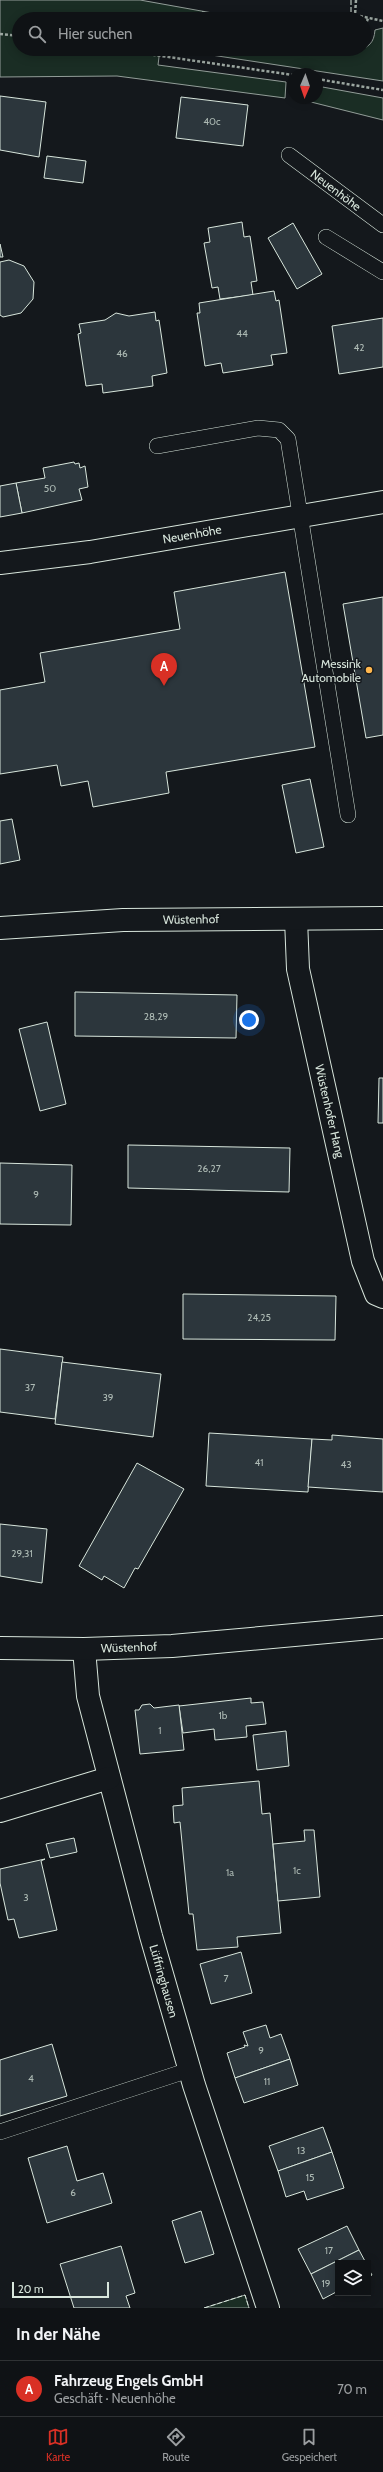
<!DOCTYPE html>
<html lang="de">
<head>
<meta charset="utf-8">
<style>
	:root { --surface:#0f1215; --page:#1d2022; --text:#f1f3f6; --muted:#9b9ea0; --line:#2f3234; --accent:#d93025 }
	body { margin:0; font-family:Cabin,sans-serif; background:var(--page); color:var(--text) }
	.controls { position:absolute; right:12px; bottom:12px; display:grid; overflow:hidden; border-radius:0px; box-shadow:0 2px 10px #0003 }
	.controls button { width:36px; height:36px; display:grid; place-items:center; padding:0; border:0; border-bottom:1px solid var(--line); background:var(--surface); color:var(--text); font:20px sans-serif }
	.compass { position:absolute; left:287px; top:68px; width:36px; height:36px; border-radius:50%; background:var(--surface); box-shadow:0 2px 10px #0003; rotate:182deg }
	.scale { position:absolute; left:12px; bottom:10px; width:97px; box-sizing:border-box; padding-left:4px; border:2px solid #d8e6dc; border-top:0; font-size:11px; line-height:14px; white-space:nowrap; color:#d8e6dc; -webkit-text-stroke:3px #14181c; paint-order:stroke }
	.you { position:absolute; left:249px; top:1020px; width:14px; height:14px; margin:-10px; border:3px solid #fff; border-radius:50%; background:#1a73e8; box-shadow:0 0 0 6px #1a73e833 }
	.badge { display:grid; place-items:center; width:26px; height:26px; border-radius:50%; background:var(--accent); color:#fff; font-size:13px; font-weight:700 }
	.pin { position:absolute; translate:-50% -33px; filter:drop-shadow(0 1px 2px #0008) }
	.pin::after { content:''; position:absolute; top:21px; width:14px; height:12px; background:inherit; clip-path:polygon(0 0,100% 0,50% 100%) }
	.list { margin:0; padding:0; list-style:none }
	h2 { display:flex; justify-content:space-between; align-items:center; height:52px; margin:0; padding:0 16px; font-size:17px }
	h2 small { font-size:13px; font-weight:400; color:var(--muted) }
	.list li { display:grid; grid-template-columns:26px 1fr auto; gap:12px; align-items:center; box-sizing:border-box; height:56px; padding:0 16px; border-top:1px solid var(--line) }
	.list b { display:block; font-size:15px; white-space:nowrap }
	.list p { margin:0; font-size:13px; white-space:nowrap; color:var(--muted) }
	.list em { font-size:13px; font-style:normal; color:var(--muted) }
	.icon { flex:none; width:22px; height:22px; fill:none; stroke:currentColor; stroke-width:2; stroke-linecap:round; stroke-linejoin:round }
	.map { position:relative; flex:none; width:383px; height:2308px; overflow:hidden }
	.search { position:absolute; background:var(--surface); box-shadow:0 2px 10px #0003; left:12px; right:12px; top:12px; height:44px; display:flex; align-items:center; gap:10px; box-sizing:border-box; padding:0 14px; border-radius:22px; color:var(--muted); font-size:15px }
	.sheet { height:108px; background:var(--surface) }
	nav { display:flex; justify-content:space-around; align-items:center; box-sizing:border-box; height:56px; border-top:1px solid var(--line); background:var(--surface); font-size:11px; color:var(--muted) }
	nav a { display:grid; justify-items:center; gap:2px }
	nav .on { color:var(--accent) }
	.map>svg:first-child { display:block }
	.green { fill:#1a2d24; stroke:#939e99 }
	.building { fill:#2c363c; stroke:#d8e6dc }
	.lines { fill:none; stroke-linecap:round; stroke-linejoin:round }
	.lane-casing { stroke:#d8e6dc; stroke-width:16 }
	.street-casing { stroke:#d8e6dc; stroke-width:24 }
	.secondary-casing { stroke:#d8e6dc; stroke-width:24 }
	.primary-casing { stroke:#d8e6dc; stroke-width:24 }
	.path { stroke:#9da8a2; stroke-width:2.5; stroke-dasharray:3 2; stroke-linecap:butt }
	.lane { stroke:#14181c; stroke-width:15 }
	.street { stroke:#14181c; stroke-width:22 }
	.secondary { stroke:#14181c; stroke-width:22 }
	.primary { stroke:#14181c; stroke-width:22 }
	.fence { stroke:#d8e6dc; stroke-width:1; stroke-dasharray:5 2; stroke-linecap:butt }
	.poi-dot { fill:#ffb74d; stroke:#14181c; stroke-width:1.5 }
	.labels { text-anchor:middle; dominant-baseline:central; stroke-width:3; stroke-linejoin:round; paint-order:stroke }
	.number-label { font-size:10px; fill:#adbab4 }
	.street-label { font-size:12px; fill:#d8e6dc; stroke:#14181c }
	.poi-label { font-size:12px; fill:#d8e6dc; stroke:#14181c; text-anchor:end }
</style>
</head>
<body>
<div class="map">
<svg width="383" height="2308" viewBox="0 0 383 2308">
	<rect width="100%" height="100%" fill="#14181c"/>
	<g class="green">
		<polygon points="0,0 140,0 246,19 19,19 19,49 160,49 158,65 286,82 285,98 117,76 0,77"/>
		<path d="M383,28v53l-185,-28 1,-4 158,2c12,-4 17,-8 18,-21z"/>
		<polygon points="317,86 383,98 383,120 307,101 308,98 317,98"/>
		<polygon points="245,2295 249,2308 204,2308"/>
	</g>
	<g class="building">
		<polygon points="0,96 46,102 39,157 0,150"/>
		<polygon points="181,97 248,105 243,146 176,138"/>
		<polygon points="47,156 86,161 83,183 44,178"/>
		<polygon points="242,222 244,237 250,236 257,281 251,282 253,295 220,299 218,287 212,288 204,243 210,242 208,228"/>
		<polygon points="293,223 322,274 297,289 268,238"/>
		<polygon points="0,244 3,257 0,257"/>
		<polygon points="9,260 24,266 34,282 33,299 21,313 3,317 0,315 0,262"/>
		<polygon points="274,291 276,301 279,300 287,353 271,355 273,365 223,373 221,363 205,366 197,313 200,313 199,303"/>
		<polygon points="155,312 156,321 159,320 167,373 152,376 153,386 103,393 102,384 86,386 78,334 81,333 79,324 105,320 116,313 129,316"/>
		<polygon points="383,318 383,367 339,374 332,326"/>
		<polygon points="74,462 75,464 79,463 80,468 85,466 88,487 79,489 82,500 22,513 16,483 45,478 43,468"/>
		<polygon points="16,483 22,513 0,517 0,486"/>
		<polygon points="285,572 315,747 166,772 169,793 93,807 88,781 61,786 57,765 0,774 0,690 45,682 40,653 180,629 174,592"/>
		<polygon points="383,597 383,735 366,738 343,604"/>
		<polygon points="310,779 324,847 296,853 282,785"/>
		<polygon points="12,819 20,860 0,864 0,821"/>
		<polygon points="75,992 237,995 236,1038 75,1036"/>
		<polygon points="47,1022 66,1104 40,1111 19,1029"/>
		<polygon points="379,1078 383,1078 383,1123 378,1123"/>
		<polygon points="128,1145 290,1148 289,1192 128,1188"/>
		<polygon points="0,1163 72,1165 71,1225 0,1224"/>
		<polygon points="183,1294 336,1296 335,1340 183,1339"/>
		<polygon points="0,1349 63,1357 55,1419 0,1412"/>
		<polygon points="62,1362 161,1374 153,1437 55,1424"/>
		<polygon points="209,1433 312,1439 308,1492 206,1486"/>
		<polygon points="332,1435 383,1439 383,1492 308,1487 312,1439 332,1440"/>
		<polygon points="137,1463 184,1489 138,1569 135,1568 124,1588 104,1576 102,1580 79,1566"/>
		<polygon points="0,1524 47,1529 42,1583 0,1576"/>
		<polygon points="251,1698 251,1703 263,1702 266,1724 246,1726 247,1737 215,1740 214,1729 183,1733 179,1706"/>
		<polygon points="150,1704 154,1708 179,1705 184,1750 140,1754 135,1710 139,1710 142,1705"/>
		<polygon points="286,1731 289,1766 257,1770 253,1735"/>
		<polygon points="259,1781 262,1814 270,1813 281,1933 237,1937 238,1947 197,1950 193,1914 189,1914 180,1822 174,1823 173,1806 183,1805 182,1788"/>
		<polygon points="304,1830 314,1830 320,1897 278,1901 273,1844 305,1841"/>
		<polygon points="74,1838 77,1852 50,1858 46,1844"/>
		<polygon points="45,1859 41,1861 57,1930 19,1938 14,1919 8,1920 0,1883 0,1869"/>
		<polygon points="241,1952 252,1993 211,2004 200,1964"/>
		<polygon points="266,2025 270,2038 281,2034 290,2059 235,2078 227,2053 245,2047 244,2045 248,2046 243,2032"/>
		<polygon points="52,2044 67,2096 0,2116 0,2060"/>
		<polygon points="290,2059 298,2085 244,2103 235,2078"/>
		<polygon points="323,2127 332,2152 278,2171 269,2146"/>
		<polygon points="67,2146 77,2181 103,2173 112,2203 47,2223 28,2158"/>
		<polygon points="332,2152 344,2188 307,2200 304,2191 286,2197 278,2171"/>
		<polygon points="201,2211 214,2254 185,2263 172,2221"/>
		<polygon points="347,2226 359,2250 311,2274 298,2249"/>
		<polygon points="121,2246 135,2293 126,2296 130,2308 74,2308 60,2264"/>
		<polygon points="359,2250 366,2263 338,2263 338,2291 323,2299 311,2274"/>
		<polygon points="368,2268 372,2275 368,2277"/>
	</g>
	<g class="lines">
		<defs>
			<g id="lane">
				<polyline points="289,155 383,225"/>
				<polyline points="326,237 383,272"/>
				<polyline points="157,446 258,428 279,430 288,439 348,815"/>
				<polyline points="0,2132 189,2070"/>
			</g>
			<g id="street">
				<polyline points="296,919 298,969 363,1261 376,1294 383,1297"/>
				<polyline points="84,1649 88,1696 151,1936 194,2085 268,2308"/>
				<polyline points="0,1811 109,1778"/>
			</g>
			<g id="secondary">
				<polyline points="0,928 123,920 383,918"/>
				<polyline points="0,1648 84,1649 172,1646 383,1627"/>
			</g>
			<polyline id="primary" points="0,563 90,552 383,502"/>
		</defs>
		<use href="#lane" class="lane-casing"/>
		<use href="#street" class="street-casing"/>
		<use href="#secondary" class="secondary-casing"/>
		<use href="#primary" class="primary-casing"/>
		<g class="path">
			<polyline points="356,0 355,15 383,21"/>
			<polyline points="364,31 368,18"/>
			<polyline points="0,34 19,36"/>
			<polyline points="113,49 293,75"/>
			<polyline points="317,79 383,90"/>
		</g>
		<use href="#lane" class="lane"/>
		<use href="#street" class="street"/>
		<use href="#secondary" class="secondary"/>
		<use href="#primary" class="primary"/>
		<g class="fence">
			<polyline points="202,12 246,19"/>
			<polyline points="351,19 351,0"/>
			<polyline points="204,2308 245,2295 249,2308"/>
		</g>
	</g>
	<circle class="poi-dot" cx="369" cy="670" r="4"/>
	<g class="labels">
		<g class="number-label">
			<text x="212" y="121">40c</text>
			<text x="242" y="333">44</text>
			<text x="359" y="347">42</text>
			<text x="122" y="353">46</text>
			<text x="50" y="488">50</text>
			<text x="156" y="1016">28,29</text>
			<text x="209" y="1168">26,27</text>
			<text x="36" y="1194">9</text>
			<text x="259" y="1317">24,25</text>
			<text x="30" y="1387">37</text>
			<text x="108" y="1397">39</text>
			<text x="259" y="1462">41</text>
			<text x="346" y="1464">43</text>
			<text x="22" y="1553">29,31</text>
			<text x="223" y="1715">1b</text>
			<text x="160" y="1730">1</text>
			<text x="297" y="1870">1c</text>
			<text x="230" y="1872">1a</text>
			<text x="26" y="1897">3</text>
			<text x="226" y="1978">7</text>
			<text x="261" y="2050">9</text>
			<text x="31" y="2078">4</text>
			<text x="267" y="2081">11</text>
			<text x="301" y="2150">13</text>
			<text x="310" y="2177">15</text>
			<text x="73" y="2192">6</text>
			<text x="329" y="2250">17</text>
			<text x="326" y="2283">19</text>
		</g>
		<g class="street-label">
			<text transform="translate(336 190) rotate(37)">Neuenhöhe</text>
			<text transform="translate(192 534) rotate(-10)">Neuenhöhe</text>
			<text transform="translate(191 919) rotate(-1)">Wüstenhof</text>
			<text transform="translate(330 1111) rotate(77)">Wüstenhofer Hang</text>
			<text transform="translate(129 1647) rotate(-2)">Wüstenhof</text>
			<text transform="translate(164 1981) rotate(74)">Lüffringhausen</text>
		</g>
		<g class="poi-label">
			<text x="361" y="663">Messink<tspan x="361" dy="14">Automobile</tspan></text>
		</g>
	</g>
</svg>
<div class="controls">
<button><svg class="icon" aria-label="layers" viewBox="0 0 24 24"><path d="M12 4l9 5-9 5-9-5zM3 14l9 5 9-5"/></svg></button>
</div>
<svg class="compass" viewBox="-18 -18 36 36"><path d="M0-13l5 13h-10z" fill="#e53935"/><path d="M0 13l5-13h-10z" fill="#9b9ea0"/></svg>
<div class="scale">20 m</div>
<div class="you"></div>
<div class="pin badge" style="left:164px;top:686px">A</div>
<div class="search"><svg class="icon" aria-label="search" viewBox="0 0 24 24"><circle cx="10" cy="10" r="6"/><path d="M15 15l6 6"/></svg>Hier suchen</div>
</div>
<section class="sheet">
<h2>In der Nähe<small></small></h2>
<ul class="list">
<li><span class="badge">A</span><div><b>Fahrzeug Engels GmbH</b><p>Geschäft · Neuenhöhe</p></div><em>70 m</em></li>
</ul>
</section>
<nav>
<a class="on"><svg class="icon" aria-label="map" viewBox="0 0 24 24"><path d="M3 6l6-2 6 2 6-2v14l-6 2-6-2-6 2zM9 4v14M15 6v14"/></svg>Karte</a>
<a><svg class="icon" aria-label="directions" viewBox="0 0 24 24"><path d="M12 3l9 9-9 9-9-9zM9 14v-3h6M13 9l2 2-2 2"/></svg>Route</a>
<a><svg class="icon" aria-label="saved" viewBox="0 0 24 24"><path d="M7 4h10v16l-5-4-5 4z"/></svg>Gespeichert</a>
</nav>
</body>
</html>
